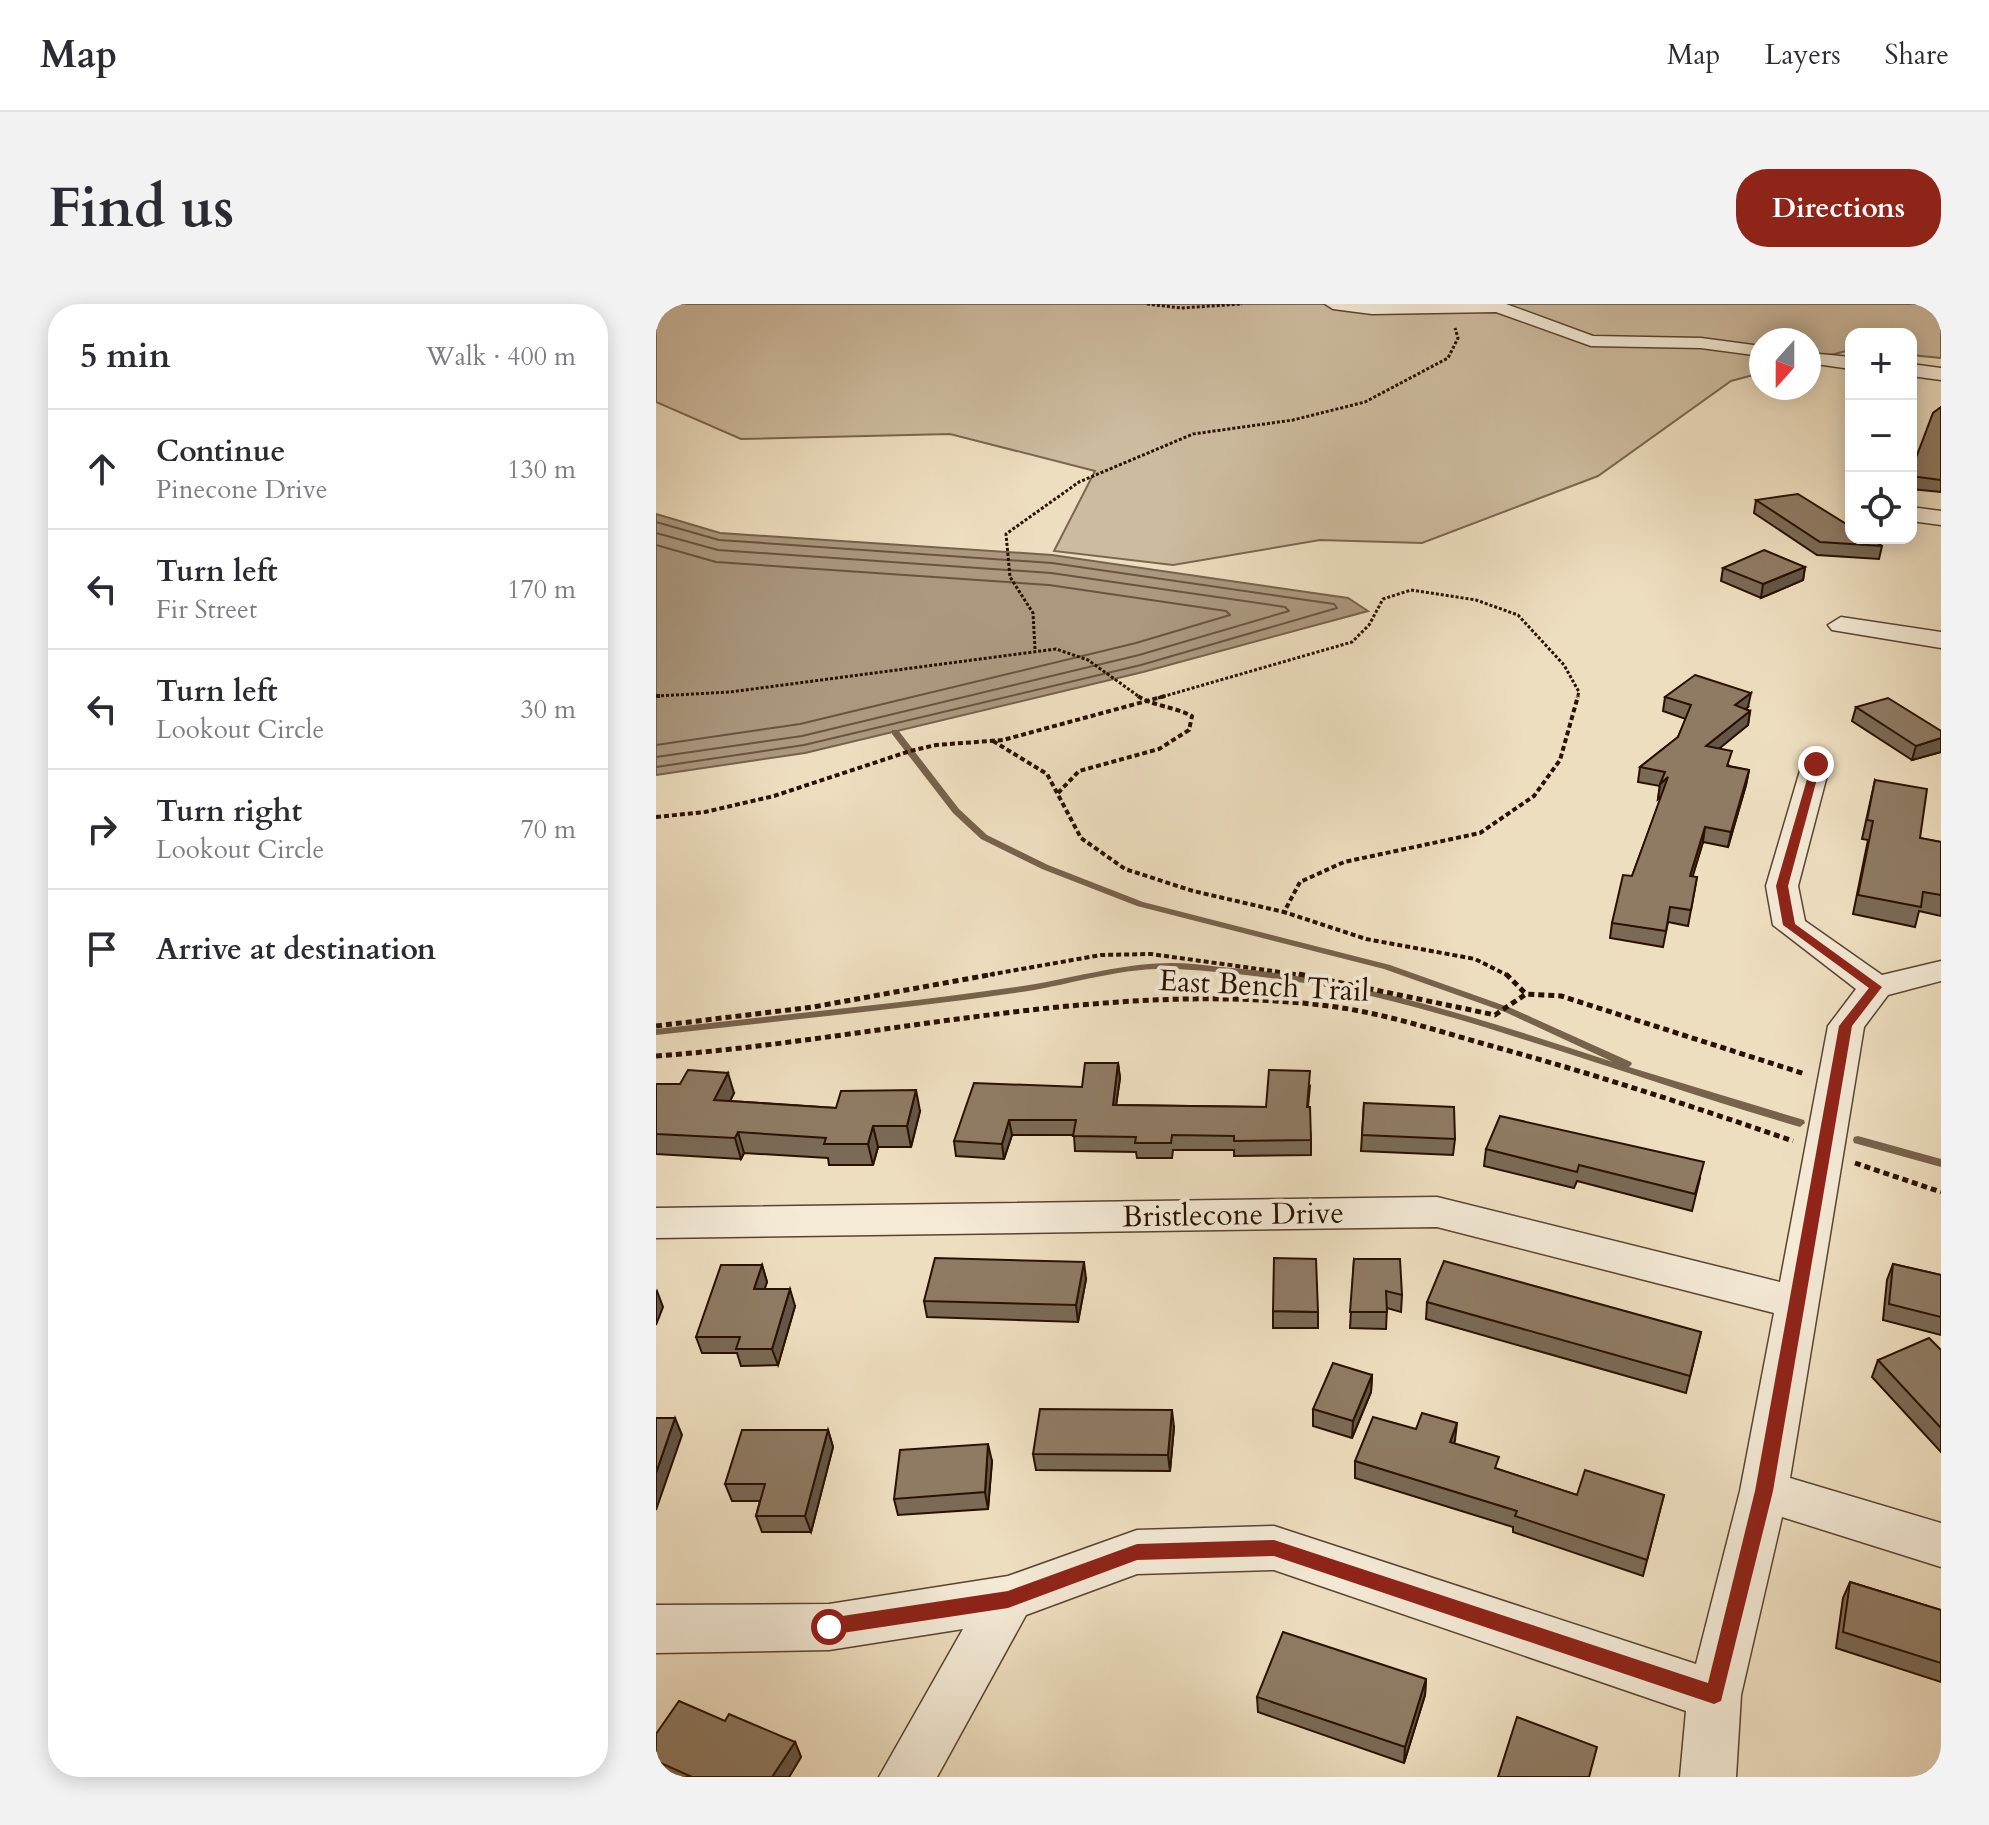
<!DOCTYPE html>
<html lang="en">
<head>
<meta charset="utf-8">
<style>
	:root { --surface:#fff; --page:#f2f2f3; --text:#2b2b33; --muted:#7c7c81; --line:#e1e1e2; --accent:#8f2418 }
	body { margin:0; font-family:Cardo,serif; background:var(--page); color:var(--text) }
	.controls { position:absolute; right:24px; top:24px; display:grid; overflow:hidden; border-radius:16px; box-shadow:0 4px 20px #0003 }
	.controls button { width:72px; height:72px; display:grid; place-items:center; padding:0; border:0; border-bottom:2px solid var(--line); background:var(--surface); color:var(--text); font:40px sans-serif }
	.compass { position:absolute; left:1093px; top:24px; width:72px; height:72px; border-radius:50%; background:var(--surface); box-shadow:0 4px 20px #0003; rotate:201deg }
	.stop { position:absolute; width:24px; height:24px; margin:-18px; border:6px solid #8f2418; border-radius:50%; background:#fff }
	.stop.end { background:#8f2418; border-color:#fff; box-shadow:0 2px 8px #0008 }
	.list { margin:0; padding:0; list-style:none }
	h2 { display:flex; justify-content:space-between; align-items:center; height:104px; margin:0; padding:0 32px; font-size:34px }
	h2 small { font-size:26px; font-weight:400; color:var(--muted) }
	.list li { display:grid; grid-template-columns:52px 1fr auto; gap:24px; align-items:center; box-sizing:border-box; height:120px; padding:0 32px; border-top:2px solid var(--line) }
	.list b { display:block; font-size:30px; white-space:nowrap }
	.list p { margin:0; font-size:26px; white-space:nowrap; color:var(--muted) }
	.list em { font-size:26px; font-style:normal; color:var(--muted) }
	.icon { flex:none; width:44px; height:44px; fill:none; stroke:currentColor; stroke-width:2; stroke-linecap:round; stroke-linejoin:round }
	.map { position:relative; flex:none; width:1285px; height:1473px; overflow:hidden; border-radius:32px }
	header { display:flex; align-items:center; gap:48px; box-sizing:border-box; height:112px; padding:0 40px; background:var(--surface); border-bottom:2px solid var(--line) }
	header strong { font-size:38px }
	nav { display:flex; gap:44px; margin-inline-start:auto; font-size:28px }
	.intro { display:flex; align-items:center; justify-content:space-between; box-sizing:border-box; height:192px; padding:0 48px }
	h1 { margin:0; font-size:56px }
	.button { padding:20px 36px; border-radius:32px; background:var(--accent); color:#fff; font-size:28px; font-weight:700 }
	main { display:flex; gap:48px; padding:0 48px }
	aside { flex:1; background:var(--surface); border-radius:32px; box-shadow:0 4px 20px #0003 }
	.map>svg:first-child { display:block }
	.green { fill:#cdbb9f; stroke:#7b6650; stroke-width:2 }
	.water { fill:#ab987f; stroke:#77624c; stroke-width:2 }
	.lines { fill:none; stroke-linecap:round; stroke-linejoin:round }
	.shore { stroke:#6a5440; stroke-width:2 }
	.stream { fill:#77624c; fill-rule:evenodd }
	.street-casing { stroke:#5a4430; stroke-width:3 }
	.path-far2 { stroke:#291000; stroke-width:3; stroke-dasharray:3 2; stroke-linecap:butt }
	.path-far1 { stroke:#291000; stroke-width:4; stroke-dasharray:5 3; stroke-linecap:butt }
	.path { stroke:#291000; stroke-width:5; stroke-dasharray:6 4; stroke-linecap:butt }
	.street { fill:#f4ead6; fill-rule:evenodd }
	.wall { fill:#7b6a56; stroke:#291000; stroke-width:2 }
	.shaded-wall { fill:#645646; stroke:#291000; stroke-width:2 }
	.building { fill:#8f7b64; stroke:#291000; stroke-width:2 }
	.route { fill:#8f2418 }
	.labels { text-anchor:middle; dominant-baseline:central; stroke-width:8; stroke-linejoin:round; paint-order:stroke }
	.street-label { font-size:30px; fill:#291000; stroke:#f4ead6 }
</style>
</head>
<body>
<header>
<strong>Map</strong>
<nav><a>Map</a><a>Layers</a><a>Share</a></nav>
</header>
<div class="intro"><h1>Find us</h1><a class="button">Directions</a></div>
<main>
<aside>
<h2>5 min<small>Walk · 400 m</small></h2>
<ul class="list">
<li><svg class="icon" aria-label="ahead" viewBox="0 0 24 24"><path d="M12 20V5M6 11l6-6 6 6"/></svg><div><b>Continue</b><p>Pinecone Drive</p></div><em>130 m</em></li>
<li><svg class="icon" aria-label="left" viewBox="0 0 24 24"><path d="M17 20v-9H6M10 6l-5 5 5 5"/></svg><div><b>Turn left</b><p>Fir Street</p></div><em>170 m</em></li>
<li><svg class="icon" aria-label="left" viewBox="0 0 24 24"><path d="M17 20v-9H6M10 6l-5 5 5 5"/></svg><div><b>Turn left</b><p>Lookout Circle</p></div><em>30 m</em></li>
<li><svg class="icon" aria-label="right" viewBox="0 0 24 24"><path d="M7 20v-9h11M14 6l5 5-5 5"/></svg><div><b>Turn right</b><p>Lookout Circle</p></div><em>70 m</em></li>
<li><svg class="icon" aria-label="arrive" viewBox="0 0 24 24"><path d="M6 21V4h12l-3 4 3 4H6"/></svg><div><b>Arrive at destination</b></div></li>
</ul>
</aside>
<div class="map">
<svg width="1285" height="1473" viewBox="0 0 1285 1473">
	<rect width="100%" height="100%" fill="#eedec0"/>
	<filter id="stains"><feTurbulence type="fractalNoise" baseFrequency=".0025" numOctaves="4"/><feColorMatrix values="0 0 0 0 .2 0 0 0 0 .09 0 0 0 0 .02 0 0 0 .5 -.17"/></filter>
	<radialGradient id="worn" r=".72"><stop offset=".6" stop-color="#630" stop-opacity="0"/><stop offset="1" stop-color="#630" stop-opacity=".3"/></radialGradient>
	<polygon class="green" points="0,0 1285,0 1285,54 1255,51 1255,30 1195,30 1195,46 1153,56 1153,36 1105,36 1105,69 1075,77 942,172 766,239 664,236 517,261 398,247 439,167 294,130 85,135 0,98"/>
	<polygon class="water" points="0,210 64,229 396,251 692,294 712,307 487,368 149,449 0,471"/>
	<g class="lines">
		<g class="shore">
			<polyline points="0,218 63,236 396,259 678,300 681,304 485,361 148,441 0,463"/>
			<polyline points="0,229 62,246 395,269 629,303 633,307 483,351 146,432 0,453"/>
			<polyline points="0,241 60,258 393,281 570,307 574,311 480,339 144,420 0,441"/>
		</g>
		<g class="stream">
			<path d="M236,426h6l61,79 28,26 61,30 95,37 247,63 121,43 120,54 1,2 -3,3 175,53 1,3 -5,4c-89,-26 -176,-56 -265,-84 -66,-21 -134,-42 -203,-55 -52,-10 -104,-16 -156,-19 -54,-3 -108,17 -161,24 -119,17 -239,28 -359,42v-6c120,-14 241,-25 360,-42 52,-7 103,-24 156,-24 16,0 32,2 48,4 135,10 265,53 393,95l-108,-50 -121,-43 -247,-63 -95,-37 -61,-30 -28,-26 -61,-79z"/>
			<polygon points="1202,832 1285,855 1285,863 1198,839 1197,836 1198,833"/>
		</g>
		<defs>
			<g id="street">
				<polygon points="669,0 850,0 937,32 1045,34 1105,42 1105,52 1045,44 935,42 840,8 716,10 677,5"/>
				<polygon points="1153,49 1195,53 1195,65 1153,59"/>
				<polygon points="1255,60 1285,64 1285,76 1255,72"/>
				<polygon points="1255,203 1285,207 1285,221 1255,217"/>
				<polygon points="1185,313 1285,328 1285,344 1176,326 1172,321"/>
				<polygon points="1160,451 1170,454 1174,460 1142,582 1149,617 1226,671 1285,657 1285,677 1232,691 1208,723 1134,1174 1285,1219 1285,1263 1126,1213 1085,1391 1080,1473 1024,1473 1030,1407 618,1266 481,1270 370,1311 281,1473 223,1473 307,1325 173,1346 0,1349 0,1301 173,1300 352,1272 481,1226 618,1222 1040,1360 1084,1187 1118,1009 781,923 0,934 0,904 781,893 1124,978 1172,722 1200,685 1117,621 1110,582 1146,460 1150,454"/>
			</g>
		</defs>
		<use href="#street" class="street-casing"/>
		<g class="path-far2">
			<polyline points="491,0 525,4 586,0"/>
			<polyline points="379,345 377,309 354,273 350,230 423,178 537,130 637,116 709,98 792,54 802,34 799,24"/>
			<polyline points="0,392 74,388 400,345 432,356 485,394"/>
			<polyline points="502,394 696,338 713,321 727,295 755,286 820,296 862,311 908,361 923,388 921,394"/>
		</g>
		<g class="path-far1">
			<polyline points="0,392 4,392"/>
			<polyline points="337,437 391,470 425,534 469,565 537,587 628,608"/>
			<path d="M402,489l21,-22 80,-22 30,-19 3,-14c-17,-9 -42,-11 -54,-20"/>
			<polyline points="0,513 49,508 118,492 254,447 280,441 347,436 509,392"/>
			<polyline points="326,672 445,651 495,650 653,672"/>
			<polyline points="853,672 819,655 710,635 628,608 644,578 688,558 824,529 878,492 904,456 922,392"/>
		</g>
		<g class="path">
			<polyline points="643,670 839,711 870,690 905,692 1149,770"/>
			<polyline points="850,670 870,690"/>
			<polyline points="0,722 157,703 338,670"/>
			<path d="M0,752c223,-16 450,-78 673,-50 54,7 106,24 159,39 103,28 204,61 305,96"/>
			<polyline points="1199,859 1285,888"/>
		</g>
		<use href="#street" class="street"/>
	</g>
	<g class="wall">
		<polygon points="1285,103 1285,188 1255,185 1255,167"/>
		<polygon points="1100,196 1226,242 1223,255 1161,251 1098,209"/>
		<polygon points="1149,263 1147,276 1105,294 1065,277 1067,264"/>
		<polygon points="1009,393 1092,403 1090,405 1094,407 1092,421 1063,444 1073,462 1093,466 1090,481 1072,543 1047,538 1036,573 1041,573 1032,622 1012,618 1007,643 954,634 956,619 976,572 1006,491 1002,495 1004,482 982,478 984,463 1022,433 1030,415 1007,407"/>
		<polygon points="1200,403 1285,427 1285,448 1256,456 1196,417"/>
		<polygon points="1219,476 1264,534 1285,538 1285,612 1263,607 1259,623 1197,610 1212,536 1206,535"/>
		<polygon points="462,759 464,774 460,801 610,803 654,782 652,803 655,836 655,851 578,852 578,846 517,846 516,854 481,854 480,848 419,847 418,831 356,831 348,855 300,852 298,837 426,783"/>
		<polygon points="0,780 78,789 74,797 180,804 264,807 255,843 222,843 217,861 173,861 172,854 88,849 85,855 0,850"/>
		<polygon points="708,799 799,835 797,851 705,847"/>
		<polygon points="830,845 1044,874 1036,907 921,877 918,884 828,862"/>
		<polygon points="698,955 746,991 745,1008 731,1004 730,1025 694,1024"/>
		<polygon points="1237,960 1285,971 1285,1031 1227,1016 1231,976"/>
		<polygon points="106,961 111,978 108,985 139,1002 122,1061 85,1062 81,1049 46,1049 40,1033"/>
		<polygon points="430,975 422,1018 271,1013 268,997"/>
		<polygon points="771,998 1045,1028 1030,1089 770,1015"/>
		<polygon points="617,1007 662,1008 662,1024 617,1024"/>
		<polygon points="1285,1046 1285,1148 1216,1073 1222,1056"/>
		<polygon points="716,1071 715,1088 696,1134 657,1122 657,1105"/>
		<polygon points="518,1123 514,1167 380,1166 377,1150"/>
		<polygon points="760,1125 799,1136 798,1139 841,1165 921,1191 1008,1191 987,1272 857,1228 857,1223 699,1174 699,1157"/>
		<polygon points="172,1126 177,1143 155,1228 106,1228 100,1212 104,1197 76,1197 69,1180"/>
		<polygon points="336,1157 332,1205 242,1211 238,1195"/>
		<polygon points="1194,1278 1285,1306 1285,1378 1180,1344 1187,1294"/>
		<polygon points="770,1375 769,1391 748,1459 602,1408 601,1393"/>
		<polygon points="0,1430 139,1438 145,1453 133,1473 8,1473 0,1469"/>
	</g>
	<g class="shaded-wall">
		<polygon points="1149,263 1147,276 1105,294 1107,280"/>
		<polygon points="1095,389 1092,403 1077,416 1079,401"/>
		<polygon points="1094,407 1092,421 1048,457 1050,442"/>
		<polygon points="1285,434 1285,448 1256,456 1260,442"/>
		<polygon points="1093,466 1090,481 1072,543 1075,528"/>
		<polygon points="1012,473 1010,488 1002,495 1004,480"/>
		<polygon points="1049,523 1047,538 1032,588 1034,572"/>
		<polygon points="462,759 464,774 458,816 457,801"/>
		<polygon points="72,769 78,789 64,817 58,796"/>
		<polygon points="260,786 264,807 255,843 251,822"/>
		<polygon points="353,816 356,831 348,855 346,840"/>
		<polygon points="217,822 222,843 217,861 212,840"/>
		<polygon points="82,828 88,849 85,855 79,834"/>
		<polygon points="428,958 430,975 422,1018 420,1001"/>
		<polygon points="106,961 111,978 103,1002 98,985"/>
		<polygon points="134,985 139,1002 122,1061 116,1045"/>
		<polygon points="1,987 7,1003 0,1021 0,989"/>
		<polygon points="716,1071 715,1088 696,1134 697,1117"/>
		<polygon points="516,1106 518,1123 514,1167 512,1151"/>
		<polygon points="19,1114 26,1131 0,1206 0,1169"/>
		<polygon points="801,1119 799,1136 793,1155 794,1138"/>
		<polygon points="172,1126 177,1143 155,1228 149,1212"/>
		<polygon points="332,1140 336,1157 332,1205 329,1188"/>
		<polygon points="770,1375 769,1391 748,1459 749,1443"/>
		<polygon points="139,1438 145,1453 133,1473 116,1473"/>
	</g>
	<g class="building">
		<polygon points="1285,103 1285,176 1255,172 1255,167 1277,109"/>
		<polygon points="1142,190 1195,223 1195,234 1213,234 1226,242 1164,238 1100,196"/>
		<polygon points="1108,246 1149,263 1107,280 1067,264"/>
		<polygon points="1039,371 1095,389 1079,401 1094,407 1050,442 1076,447 1071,462 1093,466 1075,528 1049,523 1034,572 1041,573 1035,606 1014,603 1010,627 956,619 967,571 976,572 1012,473 1004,480 1009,468 984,463 1022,433 1035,401 1009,393"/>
		<polygon points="1232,394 1285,427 1285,434 1260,442 1200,403"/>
		<polygon points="1219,476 1271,485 1264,534 1285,538 1285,591 1267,588 1265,603 1202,591 1217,517 1211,516"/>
		<polygon points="429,759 462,759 457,801 610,803 613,766 654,767 651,803 654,803 655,836 578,837 578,832 516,831 515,839 479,839 480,833 417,832 420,816 353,816 346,840 298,837 318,779 426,783"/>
		<polygon points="32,766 72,769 58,796 180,804 185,787 260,786 251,822 217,822 212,840 168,840 170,834 82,828 79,834 0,830 0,780 24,780"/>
		<polygon points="708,799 798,803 799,835 706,831"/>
		<polygon points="844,812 1048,858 1039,890 923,861 921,868 830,845"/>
		<polygon points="279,954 428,958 420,1001 268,997"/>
		<polygon points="618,954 660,955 662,1008 617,1007"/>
		<polygon points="698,955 744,955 746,991 730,987 731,1008 694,1008"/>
		<polygon points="788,957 1045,1028 1034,1072 771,998"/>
		<polygon points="1237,960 1285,971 1285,1013 1233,1000"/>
		<polygon points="65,961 106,961 98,985 134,985 116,1045 80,1045 84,1033 40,1033"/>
		<polygon points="1273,1034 1285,1046 1285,1124 1222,1056"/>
		<polygon points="677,1059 716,1071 697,1117 657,1105"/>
		<polygon points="384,1105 516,1106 512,1151 377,1150"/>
		<polygon points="766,1109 801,1119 794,1138 843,1153 839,1164 921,1191 929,1166 1008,1191 991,1256 859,1212 861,1207 699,1157 717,1113 760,1125"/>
		<polygon points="0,1114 19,1114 0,1169"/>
		<polygon points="86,1126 172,1126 149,1212 100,1212 109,1180 69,1180"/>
		<polygon points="332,1140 329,1188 238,1195 244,1146"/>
		<polygon points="1194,1278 1285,1306 1285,1359 1187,1328"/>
		<polygon points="627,1328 770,1375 749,1443 601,1393"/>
		<polygon points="23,1397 69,1417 73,1410 139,1438 116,1473 36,1473 0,1457 0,1430"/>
		<polygon points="861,1413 941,1443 933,1473 842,1473"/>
	</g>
	<polygon class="route" points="1156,458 1165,460 1132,582 1139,620 1226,683 1196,722 1117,1187 1065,1397 1058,1400 618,1252 481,1256 352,1304 173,1331 166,1329 163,1323 173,1314 352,1287 481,1240 618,1236 1052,1379 1099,1187 1183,722 1213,684 1127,621 1120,582"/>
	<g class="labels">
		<g class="street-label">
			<text transform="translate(608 682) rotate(3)">East Bench Trail</text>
			<text transform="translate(577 911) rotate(-1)">Bristlecone Drive</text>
		</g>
	</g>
	<rect width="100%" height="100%" filter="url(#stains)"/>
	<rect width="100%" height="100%" fill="url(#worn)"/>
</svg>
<div class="controls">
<button>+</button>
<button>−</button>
<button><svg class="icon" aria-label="locate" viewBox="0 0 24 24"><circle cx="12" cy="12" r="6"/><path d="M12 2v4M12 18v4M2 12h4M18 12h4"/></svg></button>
</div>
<svg class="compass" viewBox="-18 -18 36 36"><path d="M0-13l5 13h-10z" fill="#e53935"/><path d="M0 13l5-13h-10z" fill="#7c7c81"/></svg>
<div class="stop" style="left:173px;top:1323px"></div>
<div class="stop end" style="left:1160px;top:460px"></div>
</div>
</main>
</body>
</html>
